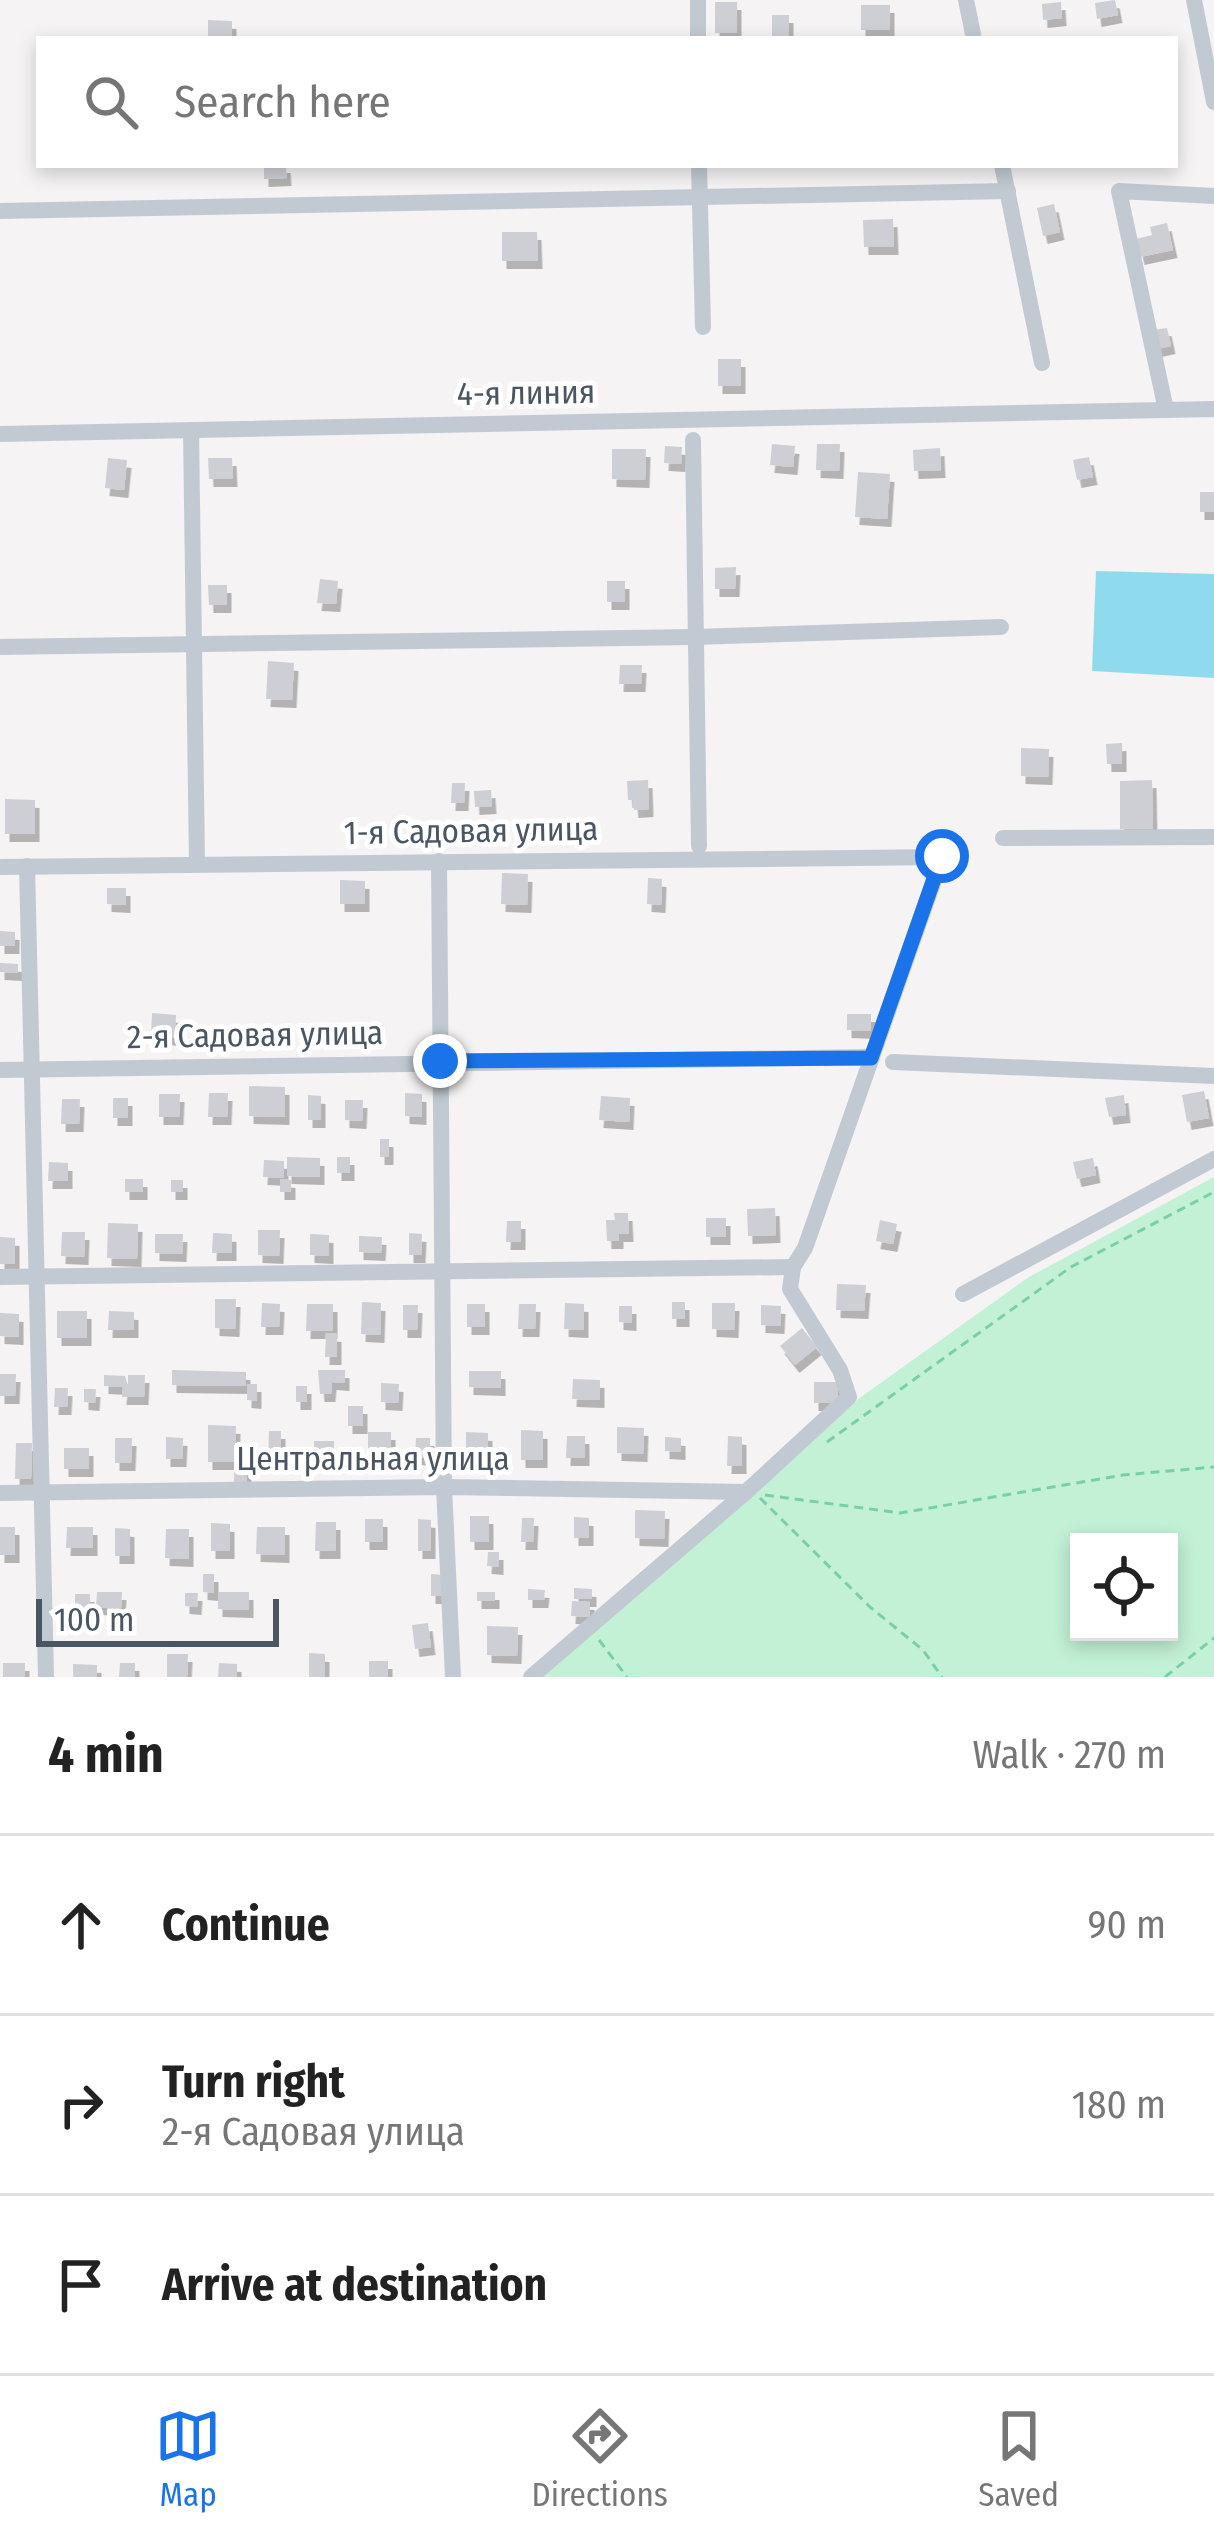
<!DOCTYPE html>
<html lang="en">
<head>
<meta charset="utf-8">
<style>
	:root { --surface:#fff; --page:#f2f2f2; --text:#222; --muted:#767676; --line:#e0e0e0; --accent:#1a73e8 }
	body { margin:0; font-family:"Fira Sans Condensed",sans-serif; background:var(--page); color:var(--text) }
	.controls { position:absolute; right:36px; bottom:36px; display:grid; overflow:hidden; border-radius:0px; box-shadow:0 6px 18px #0003 }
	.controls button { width:108px; height:108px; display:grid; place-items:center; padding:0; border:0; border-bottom:3px solid var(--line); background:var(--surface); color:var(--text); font:60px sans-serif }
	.scale { position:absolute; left:36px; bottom:30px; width:243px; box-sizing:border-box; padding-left:12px; border:6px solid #4a5661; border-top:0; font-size:33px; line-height:42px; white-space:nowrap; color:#4a5661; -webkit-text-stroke:9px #fff; paint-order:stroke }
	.stop { position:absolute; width:36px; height:36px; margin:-27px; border:9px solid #1a73e8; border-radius:50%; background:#fff }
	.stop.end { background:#1a73e8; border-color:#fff; box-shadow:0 3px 12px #0008 }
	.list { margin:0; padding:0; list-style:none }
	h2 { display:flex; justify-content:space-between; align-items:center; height:156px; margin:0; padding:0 48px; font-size:51px }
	h2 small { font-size:39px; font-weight:400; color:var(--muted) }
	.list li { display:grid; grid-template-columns:78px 1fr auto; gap:36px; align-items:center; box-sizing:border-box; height:180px; padding:0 48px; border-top:3px solid var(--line) }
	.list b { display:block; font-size:45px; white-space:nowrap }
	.list p { margin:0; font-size:39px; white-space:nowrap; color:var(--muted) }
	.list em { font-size:39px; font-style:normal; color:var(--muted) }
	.icon { flex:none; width:66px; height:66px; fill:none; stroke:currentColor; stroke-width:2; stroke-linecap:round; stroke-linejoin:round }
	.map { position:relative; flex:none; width:1214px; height:1677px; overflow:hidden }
	.search { position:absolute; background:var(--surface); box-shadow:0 6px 18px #0003; left:36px; right:36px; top:36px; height:132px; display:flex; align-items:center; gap:30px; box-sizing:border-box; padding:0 42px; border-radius:0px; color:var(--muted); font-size:45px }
	.sheet { height:696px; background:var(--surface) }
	nav { display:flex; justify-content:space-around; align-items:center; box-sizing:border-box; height:168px; border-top:3px solid var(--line); background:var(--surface); font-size:33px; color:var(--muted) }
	nav a { display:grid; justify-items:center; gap:6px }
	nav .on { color:var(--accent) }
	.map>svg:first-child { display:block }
	.green { fill:#c3f1d5; fill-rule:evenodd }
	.water { fill:#90daee }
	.building { fill:#cdcfd5; filter:url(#shadow) }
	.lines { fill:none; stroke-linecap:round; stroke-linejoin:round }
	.path { stroke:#7ad0a6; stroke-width:3; stroke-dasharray:9 6; stroke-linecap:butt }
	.minor { stroke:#c1cad2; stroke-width:16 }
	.route { stroke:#1a73e8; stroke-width:15 }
	.labels { text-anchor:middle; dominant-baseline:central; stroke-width:10; stroke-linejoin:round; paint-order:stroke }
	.street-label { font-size:33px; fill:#4a5661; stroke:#fff }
</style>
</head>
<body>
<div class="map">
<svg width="1214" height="1677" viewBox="0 0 1214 1677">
	<defs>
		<filter id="shadow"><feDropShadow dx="4.5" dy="8" stdDeviation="0" flood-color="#0004"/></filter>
	</defs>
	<rect width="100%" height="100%" fill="#f5f3f3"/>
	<path class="green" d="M1214,1177v500h-687l334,-280 168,-120zM1079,1542h90v90h-90z"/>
	<polygon class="water" points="1096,571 1214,574 1214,678 1092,671"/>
	<g class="building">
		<polygon points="1115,0 1118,15 1097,19 1095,3"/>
		<rect x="715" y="2" width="22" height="31"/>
		<polygon points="1061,2 1062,18 1043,20 1042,4"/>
		<rect x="861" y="5" width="29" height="25"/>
		<rect x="772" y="15" width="17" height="24"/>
		<polygon points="208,20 232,21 232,39 208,39"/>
		<polygon points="264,165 286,165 287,178 264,179"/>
		<polygon points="1054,204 1060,232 1043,236 1037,208"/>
		<polygon points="893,219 894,247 864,247 863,220"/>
		<polygon points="1167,223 1173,250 1140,257 1136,239 1152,235 1150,227"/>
		<polygon points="502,232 537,232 538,261 502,261"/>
		<polygon points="1167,328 1171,346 1157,349 1153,330"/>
		<rect x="718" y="359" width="23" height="27"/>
		<polygon points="772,444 795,446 793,467 770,465"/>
		<polygon points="817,444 840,444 839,471 816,470"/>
		<polygon points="665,446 682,447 681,464 664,463"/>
		<polygon points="940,448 941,470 914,471 913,450"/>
		<polygon points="612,449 646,449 645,480 612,479"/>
		<polygon points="1089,457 1093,477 1077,480 1073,460"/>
		<polygon points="108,458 127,460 124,490 105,488"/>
		<polygon points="208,458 232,458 233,479 209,479"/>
		<polygon points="858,472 890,474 887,519 855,517"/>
		<rect x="1200" y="492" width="14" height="20"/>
		<polygon points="736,567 735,589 715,589 715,568"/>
		<polygon points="320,579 338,581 336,604 317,603"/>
		<rect x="607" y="581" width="18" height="21"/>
		<polygon points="208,585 227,585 227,605 209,605"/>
		<polygon points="268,661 294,663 292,700 266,699"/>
		<polygon points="620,665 642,665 641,684 619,684"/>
		<polygon points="1122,743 1122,764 1107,764 1106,744"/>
		<polygon points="1021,748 1049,749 1048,777 1021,776"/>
		<polygon points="648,780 649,809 634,810 633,800 628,800 627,781"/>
		<polygon points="1152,780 1153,829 1120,829 1120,781"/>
		<polygon points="452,783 465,783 464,803 451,803"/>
		<polygon points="491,790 492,806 475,807 474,791"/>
		<polygon points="5,799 35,800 35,834 5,834"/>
		<polygon points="502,873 528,874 527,905 501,904"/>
		<polygon points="648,878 662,879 661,905 647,904"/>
		<polygon points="340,880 365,881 365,904 340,904"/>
		<polygon points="107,888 126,888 126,905 107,904"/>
		<polygon points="0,931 15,932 15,946 0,946"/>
		<polygon points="0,963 18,964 18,973 0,972"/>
		<polygon points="152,1013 176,1015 175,1038 151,1036"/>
		<polygon points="847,1014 871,1014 871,1031 847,1030"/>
		<polygon points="249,1086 285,1087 285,1117 249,1116"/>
		<polygon points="1204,1091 1209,1118 1187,1122 1182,1095"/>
		<polygon points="209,1093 228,1093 227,1117 208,1117"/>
		<polygon points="405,1093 422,1094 422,1117 405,1116"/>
		<polygon points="159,1094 180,1094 179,1117 159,1117"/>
		<polygon points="308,1095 321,1096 321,1120 308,1120"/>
		<polygon points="1124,1095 1126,1115 1109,1117 1105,1098"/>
		<polygon points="601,1096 630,1098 629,1122 599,1120"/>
		<rect x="113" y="1098" width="15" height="20"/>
		<polygon points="62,1099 80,1099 79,1124 61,1124"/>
		<polygon points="345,1100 363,1100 362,1121 345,1120"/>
		<rect x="380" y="1139" width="9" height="18"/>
		<polygon points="287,1157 320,1158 320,1177 287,1176"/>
		<rect x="337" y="1157" width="13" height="16"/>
		<polygon points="1093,1158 1096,1175 1077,1179 1073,1162"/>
		<polygon points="264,1160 284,1161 284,1178 263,1177"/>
		<polygon points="49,1162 68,1163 68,1181 48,1181"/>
		<rect x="125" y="1179" width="18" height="13"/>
		<polygon points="280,1179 291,1180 291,1192 280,1192"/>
		<rect x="171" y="1180" width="12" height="12"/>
		<polygon points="775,1208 776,1235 748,1236 747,1209"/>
		<polygon points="614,1213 628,1213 629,1234 619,1234 619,1241 607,1241 606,1220 615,1220"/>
		<rect x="706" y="1218" width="20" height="19"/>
		<polygon points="880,1220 897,1224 893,1244 876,1241"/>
		<polygon points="507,1221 521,1221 521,1242 506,1242"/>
		<polygon points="108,1223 138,1224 137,1259 107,1258"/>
		<polygon points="258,1230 280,1230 279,1256 258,1255"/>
		<polygon points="62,1232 85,1232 84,1257 61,1256"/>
		<polygon points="213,1233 232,1234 232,1253 212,1253"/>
		<polygon points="409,1233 422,1234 421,1255 409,1255"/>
		<polygon points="155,1234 183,1234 182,1254 155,1253"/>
		<polygon points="310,1234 329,1235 329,1256 310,1255"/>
		<polygon points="359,1236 382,1237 381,1253 359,1252"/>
		<polygon points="0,1237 15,1238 15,1264 0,1264"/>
		<polygon points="837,1284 866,1285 864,1311 836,1310"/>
		<polygon points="215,1299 236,1299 235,1329 215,1328"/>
		<polygon points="362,1302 381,1303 380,1335 361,1334"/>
		<rect x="672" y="1302" width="13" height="17"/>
		<polygon points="262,1303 280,1304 279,1327 261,1327"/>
		<polygon points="565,1303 584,1304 584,1330 564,1329"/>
		<polygon points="712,1303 735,1303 734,1330 712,1329"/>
		<polygon points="307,1304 333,1304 333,1331 306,1331"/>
		<rect x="467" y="1304" width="18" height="23"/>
		<polygon points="519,1304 536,1304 535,1329 518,1329"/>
		<polygon points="403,1305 418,1305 417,1330 403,1330"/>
		<polygon points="761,1305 781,1306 780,1326 761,1325"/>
		<polygon points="619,1306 632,1306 632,1323 619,1322"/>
		<rect x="57" y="1311" width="30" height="27"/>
		<polygon points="109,1311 134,1312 134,1330 108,1330"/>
		<polygon points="0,1313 19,1314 19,1337 0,1336"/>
		<polygon points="802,1328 817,1347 795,1365 780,1346"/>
		<polygon points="326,1333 337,1334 337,1357 325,1357"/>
		<polygon points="172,1370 246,1372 246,1386 172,1385"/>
		<polygon points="318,1370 345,1370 345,1383 332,1382 331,1394 320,1394"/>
		<polygon points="469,1371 501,1371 501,1388 469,1387"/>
		<polygon points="0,1374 16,1374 15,1396 0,1396"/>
		<polygon points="104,1375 125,1376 128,1386 128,1375 145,1375 144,1397 122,1397 123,1387 104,1386"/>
		<polygon points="573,1379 600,1380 600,1400 572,1399"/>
		<rect x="814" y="1382" width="24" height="21"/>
		<polygon points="381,1383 399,1384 398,1403 381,1402"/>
		<polygon points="247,1384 257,1384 257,1401 247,1400"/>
		<rect x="296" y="1386" width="11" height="16"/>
		<polygon points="55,1388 68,1388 67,1407 54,1407"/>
		<polygon points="84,1389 96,1389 95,1403 84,1402"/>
		<rect x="348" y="1406" width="15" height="20"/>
		<polygon points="208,1425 236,1426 235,1462 208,1462"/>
		<polygon points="617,1427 644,1428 643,1454 617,1453"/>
		<polygon points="521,1430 543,1431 543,1460 521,1460"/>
		<polygon points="269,1431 281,1431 281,1460 268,1460"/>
		<rect x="368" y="1432" width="23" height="23"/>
		<polygon points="466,1432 488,1433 488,1458 466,1457"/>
		<polygon points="567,1436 585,1436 585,1458 566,1458"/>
		<polygon points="728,1436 742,1437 742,1466 727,1466"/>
		<polygon points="166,1437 183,1438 182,1459 166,1459"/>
		<polygon points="665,1437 681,1438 681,1452 665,1451"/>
		<polygon points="115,1438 132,1438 131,1463 115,1463"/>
		<polygon points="416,1438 430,1438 430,1458 415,1457"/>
		<polygon points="314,1441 334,1441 334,1462 314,1461"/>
		<polygon points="16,1443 32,1443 31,1479 15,1479"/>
		<rect x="64" y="1448" width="25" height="21"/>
		<polygon points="234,1467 247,1467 247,1486 234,1485"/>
		<polygon points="635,1510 665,1511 664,1539 635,1538"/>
		<rect x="470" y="1516" width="19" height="26"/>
		<polygon points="574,1517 589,1518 589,1538 574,1538"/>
		<polygon points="522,1518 534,1518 533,1542 521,1542"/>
		<rect x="365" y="1519" width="18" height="23"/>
		<polygon points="418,1519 431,1520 431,1551 418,1551"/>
		<polygon points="316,1522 336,1522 336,1551 315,1551"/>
		<polygon points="211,1523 230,1524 230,1551 211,1551"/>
		<rect x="0" y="1527" width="15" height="28"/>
		<polygon points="67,1527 93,1527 93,1548 66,1548"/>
		<polygon points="257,1527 285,1527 285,1555 256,1554"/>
		<polygon points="115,1528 130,1529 130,1556 115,1556"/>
		<polygon points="166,1529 189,1529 189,1559 165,1558"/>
		<polygon points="488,1552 499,1552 499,1567 487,1566"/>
		<polygon points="203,1574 214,1574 214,1593 203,1592"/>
		<polygon points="431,1574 443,1575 443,1596 431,1596"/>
		<polygon points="574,1588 592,1589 592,1599 574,1599"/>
		<polygon points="528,1589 545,1590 544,1600 528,1600"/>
		<polygon points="97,1592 122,1592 121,1608 96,1607"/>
		<polygon points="218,1592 249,1592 249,1610 218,1609"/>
		<rect x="477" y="1592" width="18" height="9"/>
		<polygon points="185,1593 198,1593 197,1607 185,1606"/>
		<rect x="75" y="1594" width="15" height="14"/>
		<polygon points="572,1601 590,1602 590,1617 571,1616"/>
		<polygon points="428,1623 431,1647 415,1649 412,1625"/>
		<polygon points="487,1626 518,1627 517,1656 487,1655"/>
		<polygon points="309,1653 325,1654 325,1677 309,1677"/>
		<polygon points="167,1654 188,1654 187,1677 167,1677"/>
		<rect x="369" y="1661" width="19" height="16"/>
		<rect x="3" y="1663" width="22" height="14"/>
		<polygon points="120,1663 135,1663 135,1677 119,1677"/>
		<polygon points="219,1663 237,1664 237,1677 218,1677"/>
		<polygon points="73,1664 97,1665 97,1677 73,1677"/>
	</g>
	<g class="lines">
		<g class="path">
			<polyline points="827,1442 1071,1267 1214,1192"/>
			<polyline points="765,1495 900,1513 1123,1475 1214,1467"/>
			<polyline points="760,1498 870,1607 923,1650 942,1677"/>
			<polyline points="599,1640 627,1677"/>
			<polyline points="1165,1677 1214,1638"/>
		</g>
		<g class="minor">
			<polyline points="698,0 698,39"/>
			<polyline points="966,0 974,39"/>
			<polyline points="1194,0 1214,102"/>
			<polyline points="699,165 703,327"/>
			<polyline points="1002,165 1042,363"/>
			<polyline points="0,211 1008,191"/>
			<polyline points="1166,410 1119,191 1214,196"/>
			<polyline points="191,430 197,864"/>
			<polyline points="0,434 1214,409"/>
			<polyline points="693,440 699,846"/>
			<polyline points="0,647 694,637 1001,627"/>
			<polyline points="1003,838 1214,837"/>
			<polyline points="439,861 444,1487 453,1677"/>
			<polyline points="27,866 46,1677"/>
			<polyline points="0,867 942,857 805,1248 793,1267 790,1289 840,1370 849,1397 746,1492 531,1677"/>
			<polyline points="893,1062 1214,1076"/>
			<polyline points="0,1070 871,1057"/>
			<polyline points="0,1277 793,1267"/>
			<polyline points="963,1294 1214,1159"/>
			<polyline points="0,1493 444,1487 746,1492"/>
		</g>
	</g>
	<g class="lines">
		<polyline class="route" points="440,1061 871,1058 942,856"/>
	</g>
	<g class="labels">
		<g class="street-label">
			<text transform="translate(526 393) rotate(-1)">4-я линия</text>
			<text transform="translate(471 831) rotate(-1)">1-я Садовая улица</text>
			<text transform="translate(255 1035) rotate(-1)">2-я Садовая улица</text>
			<text x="373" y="1459">Центральная улица</text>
		</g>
	</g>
</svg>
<div class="controls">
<button><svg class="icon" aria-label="locate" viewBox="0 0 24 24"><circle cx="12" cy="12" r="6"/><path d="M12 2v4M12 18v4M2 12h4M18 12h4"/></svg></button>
</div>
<div class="scale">100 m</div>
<div class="stop" style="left:942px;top:856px"></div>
<div class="stop end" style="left:440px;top:1061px"></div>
<div class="search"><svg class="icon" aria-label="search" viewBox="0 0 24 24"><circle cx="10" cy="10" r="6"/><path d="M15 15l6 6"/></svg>Search here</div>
</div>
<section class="sheet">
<h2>4 min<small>Walk · 270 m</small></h2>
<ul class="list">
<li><svg class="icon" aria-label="ahead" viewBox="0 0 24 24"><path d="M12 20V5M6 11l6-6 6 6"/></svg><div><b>Continue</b></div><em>90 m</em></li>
<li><svg class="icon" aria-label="right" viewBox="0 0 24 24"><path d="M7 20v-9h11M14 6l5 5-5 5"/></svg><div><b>Turn right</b><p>2-я Садовая улица</p></div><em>180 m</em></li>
<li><svg class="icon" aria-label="arrive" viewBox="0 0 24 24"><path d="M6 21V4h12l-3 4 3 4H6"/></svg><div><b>Arrive at destination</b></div></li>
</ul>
</section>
<nav>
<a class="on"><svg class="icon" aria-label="map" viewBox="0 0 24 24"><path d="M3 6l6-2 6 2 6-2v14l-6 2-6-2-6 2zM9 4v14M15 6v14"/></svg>Map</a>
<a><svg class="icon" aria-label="directions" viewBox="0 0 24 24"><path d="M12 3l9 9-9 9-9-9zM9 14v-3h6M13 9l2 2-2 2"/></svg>Directions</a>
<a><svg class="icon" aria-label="saved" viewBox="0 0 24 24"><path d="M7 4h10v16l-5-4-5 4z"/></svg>Saved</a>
</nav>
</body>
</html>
